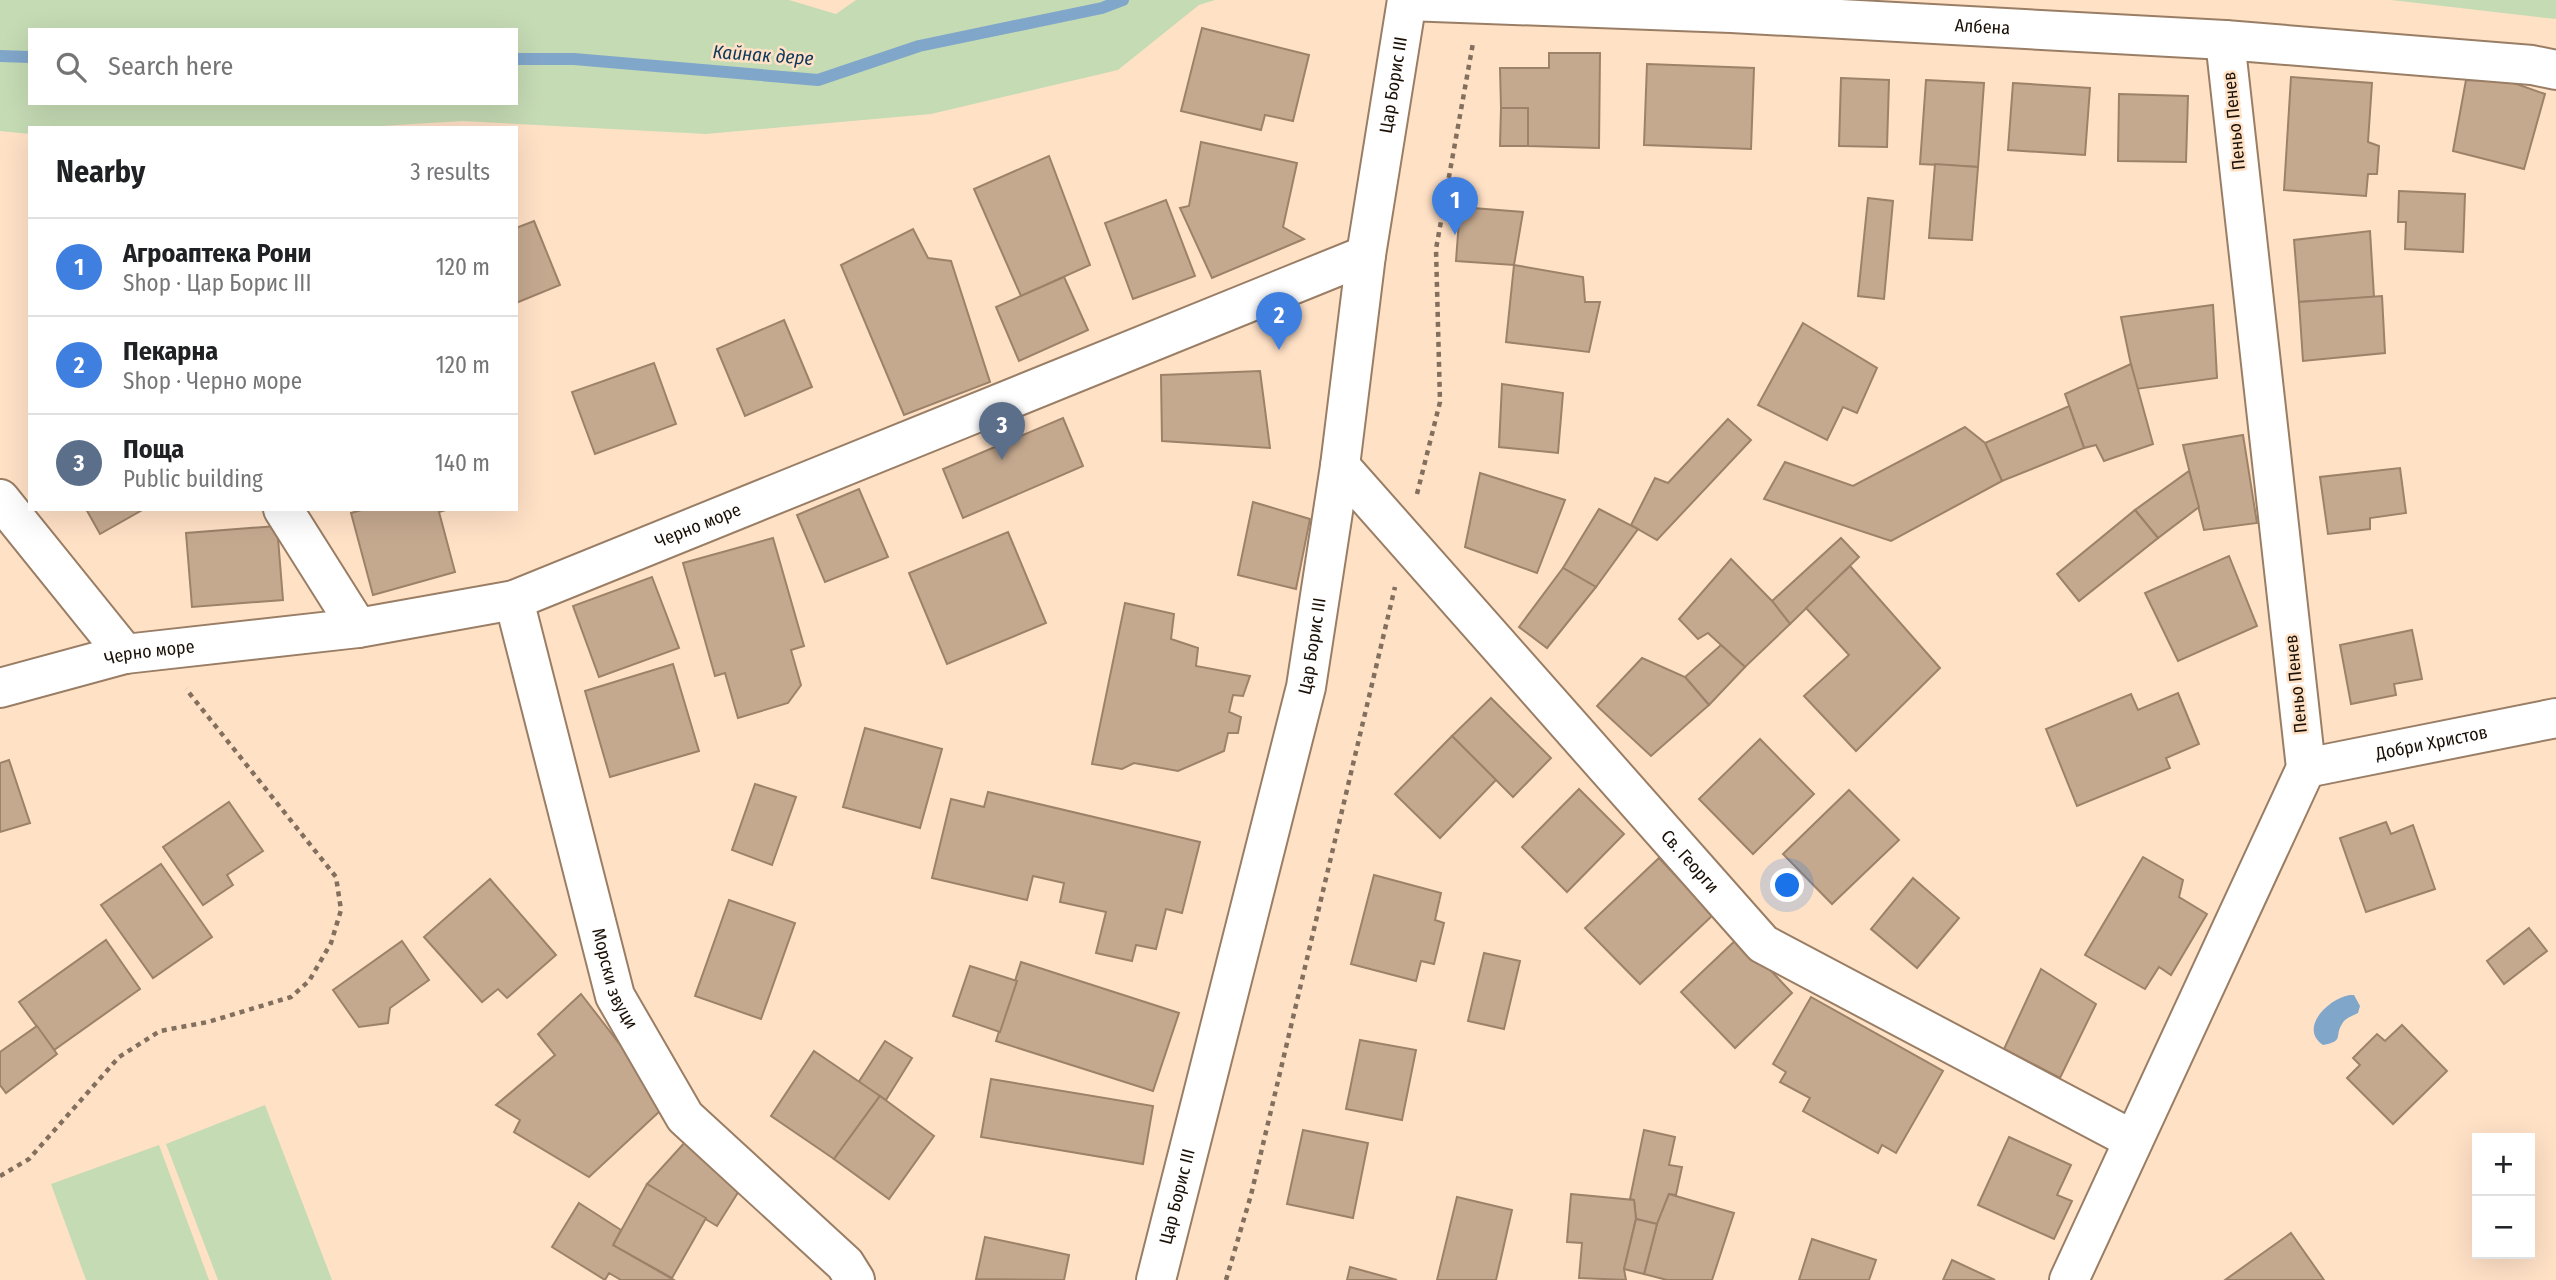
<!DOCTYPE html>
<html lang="en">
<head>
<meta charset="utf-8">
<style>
	:root { --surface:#fff; --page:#f2f2f2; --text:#202124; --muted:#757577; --line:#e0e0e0; --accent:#0b8043 }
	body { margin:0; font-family:"Fira Sans Condensed",sans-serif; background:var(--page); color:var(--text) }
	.controls { position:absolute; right:21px; bottom:21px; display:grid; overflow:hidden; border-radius:0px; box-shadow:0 7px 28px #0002 }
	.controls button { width:63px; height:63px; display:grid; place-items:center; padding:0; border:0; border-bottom:2px solid var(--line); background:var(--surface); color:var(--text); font:35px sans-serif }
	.you { position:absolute; left:1788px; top:886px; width:24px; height:24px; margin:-18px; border:5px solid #fff; border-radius:50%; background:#1a73e8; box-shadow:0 0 0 10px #1a73e833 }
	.badge { display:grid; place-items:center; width:46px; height:46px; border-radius:50%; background:var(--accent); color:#fff; font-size:23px; font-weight:700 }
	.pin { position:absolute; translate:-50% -58px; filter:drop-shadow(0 2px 4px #0008) }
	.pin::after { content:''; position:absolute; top:37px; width:24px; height:21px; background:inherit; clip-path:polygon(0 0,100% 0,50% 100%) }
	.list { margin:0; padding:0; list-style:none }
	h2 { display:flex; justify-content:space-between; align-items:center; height:91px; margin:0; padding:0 28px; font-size:30px }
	h2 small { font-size:23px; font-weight:400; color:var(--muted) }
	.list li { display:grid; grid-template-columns:46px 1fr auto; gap:21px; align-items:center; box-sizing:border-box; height:98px; padding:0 28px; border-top:2px solid var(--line) }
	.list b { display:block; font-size:26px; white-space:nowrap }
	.list p { margin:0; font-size:23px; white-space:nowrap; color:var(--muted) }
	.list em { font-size:23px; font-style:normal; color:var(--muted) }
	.icon { flex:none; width:38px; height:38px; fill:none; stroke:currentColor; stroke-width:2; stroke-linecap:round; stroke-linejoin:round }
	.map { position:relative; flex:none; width:2556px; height:1280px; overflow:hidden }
	.search { position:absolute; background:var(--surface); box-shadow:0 7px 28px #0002; left:28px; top:28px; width:490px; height:77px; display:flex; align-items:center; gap:18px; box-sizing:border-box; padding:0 24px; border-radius:0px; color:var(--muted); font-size:26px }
	.panel { position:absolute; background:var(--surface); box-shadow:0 7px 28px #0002; left:28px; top:126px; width:490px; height:385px; border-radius:0px }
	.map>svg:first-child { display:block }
	.green { fill:#c5dbb4; fill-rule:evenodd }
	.water { fill:#80a6ca }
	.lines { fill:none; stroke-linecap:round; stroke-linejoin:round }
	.stream { stroke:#80a6ca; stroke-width:12 }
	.building { fill:#c5a98f; stroke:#9c8268; stroke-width:2 }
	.minor-casing { stroke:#997e65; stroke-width:42 }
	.path { stroke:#826f5d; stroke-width:4.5; stroke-dasharray:5 5; stroke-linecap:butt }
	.minor { stroke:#fff; stroke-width:38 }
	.labels { text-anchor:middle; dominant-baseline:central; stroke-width:5; stroke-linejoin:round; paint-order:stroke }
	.street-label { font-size:18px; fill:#1a1006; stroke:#ffe1c6 }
	.water-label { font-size:19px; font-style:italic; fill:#0d385c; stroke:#ffe1c6 }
</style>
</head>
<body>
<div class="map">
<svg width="2556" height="1280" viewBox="0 0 2556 1280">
	<rect width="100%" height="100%" fill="#ffe1c6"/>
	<g class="green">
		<path d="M0,0h789l47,14 20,-14h359l-16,5 -81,65 -187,44 -225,20 -243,-13 -115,7h-318v6l-30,-3zM30,30h486v73h-486z"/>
		<polygon points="2391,0 2556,0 2556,19"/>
		<polygon points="265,1105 332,1280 218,1280 166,1144"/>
		<polygon points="159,1145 209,1280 86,1280 51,1184"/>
	</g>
	<path class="water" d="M2350,995h4l6,11 -2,7c-6,3 -13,5 -16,11 -8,12 3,17 -19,21 -25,-17 6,-47 27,-50z"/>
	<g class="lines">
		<g class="stream">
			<polyline points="0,56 30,57"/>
			<polyline points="516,59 574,59 818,80 919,46 1102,8 1123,0"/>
		</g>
	</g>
	<g class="building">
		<polygon points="1202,28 1309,55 1293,121 1265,115 1261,130 1181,111"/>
		<polygon points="1549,53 1600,53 1599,148 1528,146 1528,108 1501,108 1500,68 1549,68"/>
		<polygon points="1647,64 1754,68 1751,149 1644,145"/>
		<polygon points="2291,77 2372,83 2368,142 2379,146 2377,174 2368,174 2366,196 2284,190"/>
		<polygon points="1841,78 1889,80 1887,147 1839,146"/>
		<polygon points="1926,80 1984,83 1978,167 1920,164"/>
		<polygon points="2466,80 2508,81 2545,94 2524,169 2453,151"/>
		<polygon points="2013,83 2090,88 2085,155 2008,150"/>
		<polygon points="2119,94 2188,96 2186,162 2118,161"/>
		<polygon points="1501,108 1528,108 1528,146 1500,146"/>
		<polygon points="1201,142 1297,163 1283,227 1304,239 1212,278 1180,208 1189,206"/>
		<polygon points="1049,156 1090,265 1021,296 974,189"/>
		<polygon points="1935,164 1978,167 1972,240 1929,238"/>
		<polygon points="2399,191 2465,194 2463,252 2405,249 2406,222 2398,222"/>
		<polygon points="1868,198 1893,201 1884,299 1858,296"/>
		<polygon points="1166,200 1195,276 1133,299 1105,223"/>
		<polygon points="1460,207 1523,212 1514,265 1456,261"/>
		<polygon points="534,221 560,285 516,303 516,228"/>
		<polygon points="913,229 928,258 951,261 990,382 904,415 841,265"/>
		<polygon points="2370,231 2374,297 2299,302 2294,240"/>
		<polygon points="1514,265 1583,277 1585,302 1600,302 1589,352 1506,342"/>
		<polygon points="1064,277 1088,330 1019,361 996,307"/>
		<polygon points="2382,296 2385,353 2303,361 2299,302"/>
		<polygon points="2213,305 2217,378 2136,389 2121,317"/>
		<polygon points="784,320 812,387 745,416 717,349"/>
		<polygon points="1803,323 1877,368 1857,413 1843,407 1827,440 1758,405"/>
		<polygon points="654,363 676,424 595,454 572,392"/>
		<polygon points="2131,364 2153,444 2104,461 2096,445 2084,448 2065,394"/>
		<polygon points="1260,371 1270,448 1162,441 1161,375"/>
		<polygon points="1502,384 1563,393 1558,453 1499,447"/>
		<polygon points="2069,406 2084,448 2002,481 1985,443"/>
		<polygon points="1063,418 1083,466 963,518 943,469"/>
		<polygon points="1728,419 1751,440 1657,540 1631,525 1655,478 1668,483"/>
		<polygon points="1965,427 1985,443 2002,481 1891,541 1764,499 1785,462 1853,486"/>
		<polygon points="2243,435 2257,523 2204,530 2183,445"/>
		<polygon points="2400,468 2406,513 2370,518 2370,529 2328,534 2320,477"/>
		<polygon points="2189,471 2199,507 2158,538 2135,510"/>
		<polygon points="1480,473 1565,500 1537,573 1465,547"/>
		<polygon points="859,489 888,557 825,582 797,515"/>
		<polygon points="1253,502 1310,519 1296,589 1238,575"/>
		<polygon points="86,509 144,509 100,534"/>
		<polygon points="365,509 449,509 439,512 455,572 373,595 351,513"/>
		<polygon points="1599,509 1638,529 1596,587 1563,568"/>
		<polygon points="2135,510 2158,538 2079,601 2057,574"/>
		<polygon points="277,526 283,600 192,607 186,533"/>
		<polygon points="1008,532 1046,623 947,664 909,573"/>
		<polygon points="773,538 804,646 791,650 801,685 788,703 738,718 725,673 715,676 683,563"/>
		<polygon points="1841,538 1859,557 1790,624 1772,601"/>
		<polygon points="2229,556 2257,626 2178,661 2145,593"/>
		<polygon points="1731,559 1772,601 1790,624 1745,667 1708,633 1698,639 1679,619"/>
		<polygon points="1850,566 1940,668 1856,751 1804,696 1849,655 1806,608"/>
		<polygon points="1563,568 1596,587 1547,648 1519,627"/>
		<polygon points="652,577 679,648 599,677 573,606"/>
		<polygon points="1125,603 1174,614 1171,639 1198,648 1196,666 1250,676 1243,696 1233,695 1229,712 1241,717 1238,733 1228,733 1224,751 1178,771 1134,763 1122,769 1092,764"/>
		<polygon points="2412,630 2422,679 2394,684 2396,695 2351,704 2340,645"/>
		<polygon points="1721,645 1745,667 1709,705 1685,677"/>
		<polygon points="1642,658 1685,677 1709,705 1651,756 1597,706"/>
		<polygon points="673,664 699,751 610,777 585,691"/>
		<polygon points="2178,693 2199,744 2166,758 2170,768 2077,806 2046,729 2131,694 2138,710"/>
		<polygon points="1491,698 1551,758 1513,797 1452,736"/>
		<polygon points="865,728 942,749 920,828 843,807"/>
		<polygon points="1452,736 1496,780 1440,838 1395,794"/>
		<polygon points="1760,739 1814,794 1753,854 1699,799"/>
		<polygon points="9,760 30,823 0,832 0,763"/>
		<polygon points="755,784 796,797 772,865 732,850"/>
		<polygon points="1579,789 1624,834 1567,892 1522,847"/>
		<polygon points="1849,790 1899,840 1832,904 1783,854"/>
		<polygon points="988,792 1200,842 1182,913 1166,909 1156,949 1136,945 1132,961 1096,953 1106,912 1060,902 1064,883 1033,876 1027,900 932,878 951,799 984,807"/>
		<polygon points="229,802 263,851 227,875 233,885 203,905 163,847"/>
		<polygon points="2386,822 2391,834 2413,825 2435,889 2366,912 2340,838"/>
		<polygon points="2143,857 2183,880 2179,897 2207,914 2171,975 2159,967 2145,989 2085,955"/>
		<polygon points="1659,858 1713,915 1640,984 1585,928"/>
		<polygon points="161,864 212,937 153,978 101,905"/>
		<polygon points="1374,875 1441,893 1435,920 1444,923 1434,964 1421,961 1416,981 1351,964"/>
		<polygon points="1913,878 1959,918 1917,968 1871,929"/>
		<polygon points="490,879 556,955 507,998 498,989 482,1002 424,937"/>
		<polygon points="729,900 795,923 761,1019 695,996"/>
		<polygon points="2529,928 2547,951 2504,984 2487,961"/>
		<polygon points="1739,937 1792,993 1735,1048 1681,992"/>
		<polygon points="106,940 140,989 54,1050 19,1002"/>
		<polygon points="402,941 429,980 390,1008 388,1023 359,1027 333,990"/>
		<polygon points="1484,953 1520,961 1504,1029 1468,1021"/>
		<polygon points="1021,962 1179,1013 1153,1091 996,1041"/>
		<polygon points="970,966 1017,981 1000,1032 953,1016"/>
		<polygon points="2041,969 2096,1004 2060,1078 2004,1049"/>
		<polygon points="581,994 649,1082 660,1111 589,1177 514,1132 520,1120 496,1105 555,1055 538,1034"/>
		<polygon points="1811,997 1943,1071 1896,1153 1882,1145 1878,1153 1803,1111 1810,1098 1780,1082 1786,1072 1773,1064"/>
		<polygon points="2402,1025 2447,1071 2393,1124 2347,1078 2360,1065 2353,1058 2377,1034 2385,1041"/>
		<polygon points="37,1026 57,1054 6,1093 0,1085 0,1052"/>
		<polygon points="1360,1040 1416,1050 1402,1120 1346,1109"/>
		<polygon points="885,1041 912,1058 886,1100 858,1083"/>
		<polygon points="814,1051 880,1096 834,1159 771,1116"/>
		<polygon points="991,1079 1153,1106 1143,1164 981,1137"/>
		<polygon points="880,1096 934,1136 889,1199 834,1159"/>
		<polygon points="1303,1130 1368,1143 1353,1218 1287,1204"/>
		<polygon points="1644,1130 1675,1137 1669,1165 1682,1167 1676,1195 1669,1194 1657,1224 1636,1219 1634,1200 1630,1199"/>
		<polygon points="2009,1137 2071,1165 2057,1195 2072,1201 2054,1239 1978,1205"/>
		<polygon points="687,1140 739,1191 717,1226 647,1184"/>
		<polygon points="647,1184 706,1218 672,1278 613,1245"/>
		<polygon points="1571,1194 1634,1200 1636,1219 1624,1269 1626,1280 1579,1278 1582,1243 1567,1242"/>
		<polygon points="1669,1194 1734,1213 1712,1280 1667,1280 1644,1274 1657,1224"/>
		<polygon points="1457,1197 1512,1210 1496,1280 1437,1280"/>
		<polygon points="579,1203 621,1230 613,1245 674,1280 621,1280 609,1273 605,1280 552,1247"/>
		<polygon points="1636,1219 1657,1224 1644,1274 1624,1269"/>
		<polygon points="2291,1233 2324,1280 2225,1280"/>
		<polygon points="985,1237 1069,1255 1064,1280 976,1279"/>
		<polygon points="1812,1239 1876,1260 1869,1280 1799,1280"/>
		<polygon points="1952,1260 1995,1280 1943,1280"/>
		<polygon points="1350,1267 1397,1280 1347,1280"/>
	</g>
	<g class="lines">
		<defs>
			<g id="minor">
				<path id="s1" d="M1407,1l324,12 494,27 307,25 24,5"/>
				<path id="s2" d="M1340,466l423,478 370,196"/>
				<polyline points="0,499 125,654"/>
				<polyline points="283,509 358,628"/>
				<path id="s3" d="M514,600l101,396 70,121 160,147 10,16"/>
				<path id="s4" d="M0,688l125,-34 233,-26 156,-28 852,-345"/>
				<path id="s5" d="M2306,768l250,-50"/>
				<path id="s6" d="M1156,1280l150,-593 34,-221 26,-211 41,-255"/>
				<polyline points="2069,1280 2306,768 2225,40"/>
			</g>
		</defs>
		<use href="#minor" class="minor-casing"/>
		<g class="path">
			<polyline points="1417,494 1440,402 1436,249 1473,43"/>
			<polyline points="0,1176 29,1159 119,1057 160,1031 208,1022 291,997 309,981 331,943 341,910 336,877 186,689"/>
			<polyline points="1226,1280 1251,1195 1395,587"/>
		</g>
		<use href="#minor" class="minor"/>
	</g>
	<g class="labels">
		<g class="street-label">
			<text stroke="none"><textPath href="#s1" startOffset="576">Албена</textPath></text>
			<text stroke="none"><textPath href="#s6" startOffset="1220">Цар Борис III</textPath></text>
			<text transform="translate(2234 121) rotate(-96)">Пеньо Пенев</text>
			<text stroke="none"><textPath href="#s4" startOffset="721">Черно море</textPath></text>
			<text stroke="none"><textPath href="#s6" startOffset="653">Цар Борис III</textPath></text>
			<text stroke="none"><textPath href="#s4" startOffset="154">Черно море</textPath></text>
			<text transform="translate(2296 684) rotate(-96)">Пеньо Пенев</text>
			<text stroke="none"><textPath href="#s5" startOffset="128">Добри Христов</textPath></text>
			<text stroke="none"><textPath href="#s2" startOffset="528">Св. Георги</textPath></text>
			<text stroke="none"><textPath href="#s3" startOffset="392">Морски звуци</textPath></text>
			<text stroke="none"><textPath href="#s6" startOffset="86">Цар Борис III</textPath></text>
		</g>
		<g class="water-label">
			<text transform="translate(763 55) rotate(4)">Кайнак дере</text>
		</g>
	</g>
</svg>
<div class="controls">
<button>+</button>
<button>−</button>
</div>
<div class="you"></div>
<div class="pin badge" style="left:1455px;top:235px;background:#3f7fe0">1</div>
<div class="pin badge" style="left:1279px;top:350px;background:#3f7fe0">2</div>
<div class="pin badge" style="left:1002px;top:460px;background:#5c6f8a">3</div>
<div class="search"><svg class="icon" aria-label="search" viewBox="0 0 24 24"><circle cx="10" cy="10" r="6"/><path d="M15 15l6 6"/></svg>Search here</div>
<section class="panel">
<h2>Nearby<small>3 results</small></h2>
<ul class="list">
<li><span class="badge" style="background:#3f7fe0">1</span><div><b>Агроаптека Рони</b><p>Shop · Цар Борис III</p></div><em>120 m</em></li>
<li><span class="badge" style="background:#3f7fe0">2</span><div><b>Пекарна</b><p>Shop · Черно море</p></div><em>120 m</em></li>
<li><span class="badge" style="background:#5c6f8a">3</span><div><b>Поща</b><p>Public building</p></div><em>140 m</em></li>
</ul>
</section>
</div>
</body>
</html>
